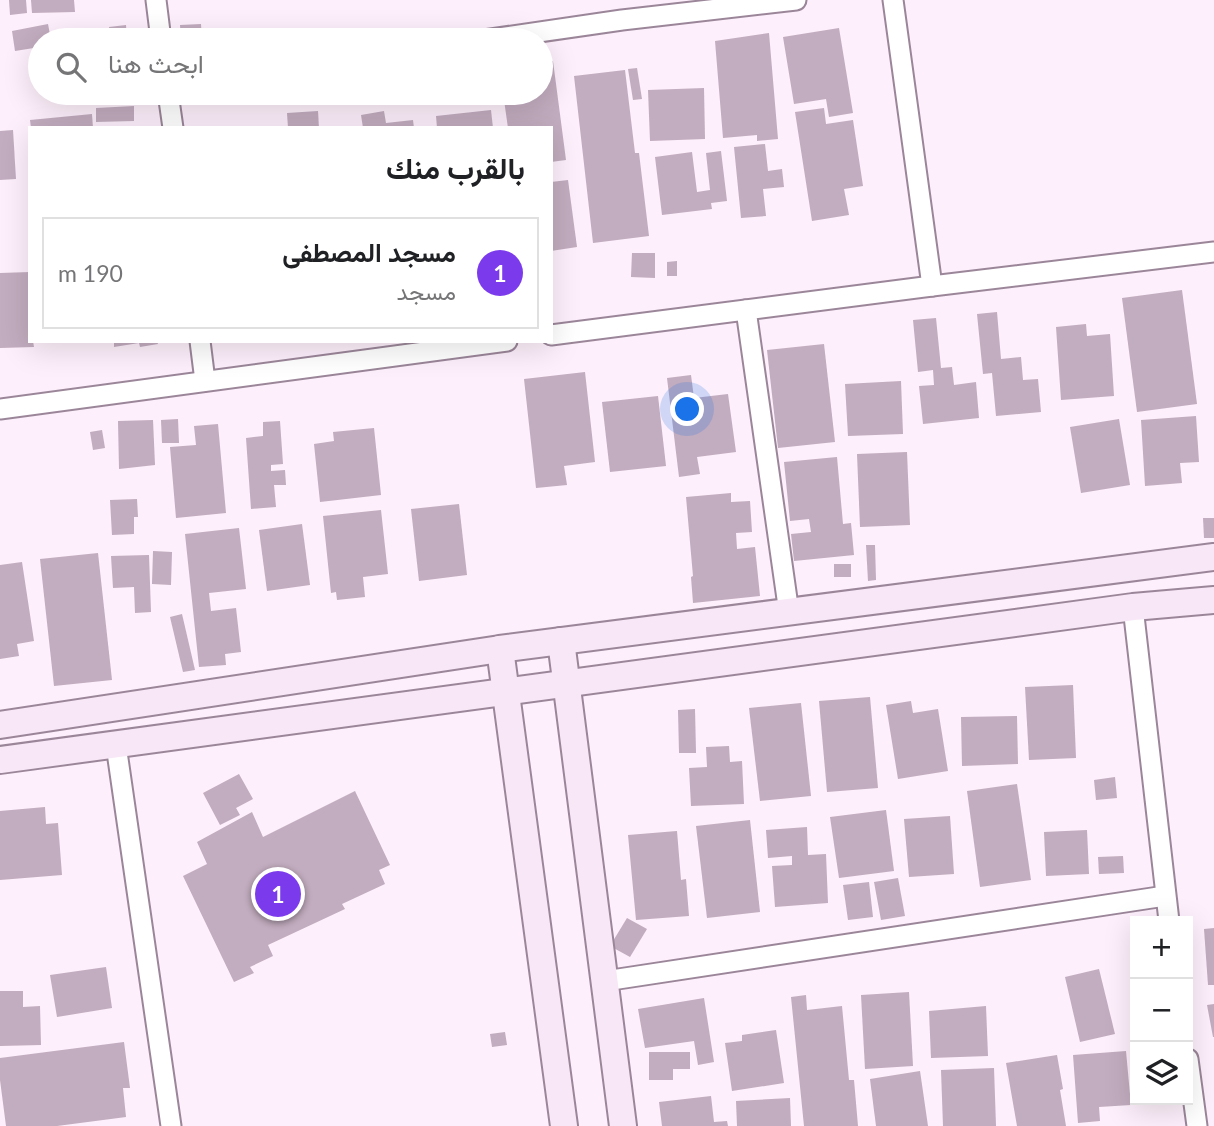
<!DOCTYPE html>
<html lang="ar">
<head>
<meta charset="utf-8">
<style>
	:root { --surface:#fff; --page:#f2f2f2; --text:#202124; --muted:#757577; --line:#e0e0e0; --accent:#7c3aed }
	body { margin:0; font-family:Lato,Vazirmatn,sans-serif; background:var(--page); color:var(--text); direction:rtl }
	.controls { position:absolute; right:21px; bottom:21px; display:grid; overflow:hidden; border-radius:0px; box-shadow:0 7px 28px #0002 }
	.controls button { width:63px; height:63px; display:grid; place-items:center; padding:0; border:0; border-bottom:2px solid var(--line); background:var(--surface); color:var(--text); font:35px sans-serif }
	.you { position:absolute; left:688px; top:410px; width:24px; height:24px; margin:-18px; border:5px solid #fff; border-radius:50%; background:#1a73e8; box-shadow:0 0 0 10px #1a73e833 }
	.badge { display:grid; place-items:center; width:46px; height:46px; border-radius:50%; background:var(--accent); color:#fff; font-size:23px; font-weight:700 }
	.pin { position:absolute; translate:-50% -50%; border:4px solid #fff; box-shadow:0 2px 7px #0006 }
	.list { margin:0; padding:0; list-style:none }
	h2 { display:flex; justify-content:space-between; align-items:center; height:91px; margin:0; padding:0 28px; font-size:30px }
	h2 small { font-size:23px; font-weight:400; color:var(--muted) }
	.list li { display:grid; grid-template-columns:46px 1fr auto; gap:21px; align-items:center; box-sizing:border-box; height:112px; margin:0 14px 14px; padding:0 14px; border:2px solid var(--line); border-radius:0px }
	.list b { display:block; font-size:26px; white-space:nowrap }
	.list p { margin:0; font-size:23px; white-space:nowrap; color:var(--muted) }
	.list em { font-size:23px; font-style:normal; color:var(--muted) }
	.icon { flex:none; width:38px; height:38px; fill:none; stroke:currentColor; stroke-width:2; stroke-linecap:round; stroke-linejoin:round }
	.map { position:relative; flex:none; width:1214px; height:1126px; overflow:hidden; direction:ltr }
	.search { position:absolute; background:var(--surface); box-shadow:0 7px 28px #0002; left:28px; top:28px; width:525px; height:77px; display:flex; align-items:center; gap:18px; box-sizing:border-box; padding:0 24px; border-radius:38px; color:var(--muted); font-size:26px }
	.panel { position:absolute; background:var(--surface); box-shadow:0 7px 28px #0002; left:28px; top:126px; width:525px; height:217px; border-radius:0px; direction:rtl }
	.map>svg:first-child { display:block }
	.building { fill:#c2acbf }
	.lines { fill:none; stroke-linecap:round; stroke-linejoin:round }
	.street-casing { stroke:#9b8699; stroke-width:23 }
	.secondary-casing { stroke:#9b8699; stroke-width:30 }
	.street { stroke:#fff; stroke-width:19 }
	.secondary { stroke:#f8e7f6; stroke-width:26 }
</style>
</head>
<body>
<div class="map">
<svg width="1214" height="1126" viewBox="0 0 1214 1126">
	<rect width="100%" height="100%" fill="#fdeffb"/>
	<g class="building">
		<polygon points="9,0 26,0 27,13 10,15"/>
		<polygon points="31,0 74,0 75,12 32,13"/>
		<polygon points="48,24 51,40 40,40 40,47 15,51 12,31"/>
		<polygon points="201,24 202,39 181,40 180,25"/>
		<polygon points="126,25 127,39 110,40 109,27"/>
		<polygon points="839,28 853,113 829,117 826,99 794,104 783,37"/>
		<polygon points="769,33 778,139 757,141 757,135 723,138 715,41"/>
		<polygon points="553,61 566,160 551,162 551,128 508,128 503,93 541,93 541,63"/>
		<polygon points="637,68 642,99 633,100 628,69"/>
		<polygon points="625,70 635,153 639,153 649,236 593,243 574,76"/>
		<polygon points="704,88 705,139 650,141 648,90"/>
		<polygon points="134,106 134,121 96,122 96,108"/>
		<polygon points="824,108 826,124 853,120 863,186 844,189 849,215 812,221 795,112"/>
		<polygon points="491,110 493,128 437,128 436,116"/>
		<polygon points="318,111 319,128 288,128 287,113"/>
		<polygon points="384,111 386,123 413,120 414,128 363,128 361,115"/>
		<polygon points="92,114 93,128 31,128 30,120"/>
		<polygon points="13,130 16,179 0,180 0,131"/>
		<polygon points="765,144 768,171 782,169 784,187 763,189 766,216 741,218 734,147"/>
		<polygon points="721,151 727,201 711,203 712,209 662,215 655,157 692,152 697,192 710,190 706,153"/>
		<polygon points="568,180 577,247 551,251 551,182"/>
		<polygon points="632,253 655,253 655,278 631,277"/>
		<polygon points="677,261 677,276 667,276 667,262"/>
		<polygon points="30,272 30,341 33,341 34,347 0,348 0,273"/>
		<polygon points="1182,290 1197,404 1137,412 1122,298"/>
		<polygon points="997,312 1001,359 1021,357 1023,380 1038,379 1041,412 996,416 992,373 983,374 977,314"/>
		<polygon points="936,318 941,368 952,367 954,385 976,382 979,418 923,424 919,386 934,385 933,370 918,372 913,320"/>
		<polygon points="1086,324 1087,336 1110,334 1114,396 1061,400 1056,327"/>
		<polygon points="114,341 157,341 158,344 140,347 139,343 114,347"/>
		<polygon points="824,344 835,442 778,448 767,350"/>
		<polygon points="585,372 595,462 564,466 567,485 536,488 524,379"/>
		<polygon points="691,375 694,398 728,394 736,452 697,457 700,474 679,477 667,378"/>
		<polygon points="901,381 903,434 848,436 845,384"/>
		<polygon points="658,396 666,466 610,472 602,402"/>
		<polygon points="1196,416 1199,462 1180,463 1182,483 1145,486 1141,420"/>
		<polygon points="178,419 179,443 162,443 161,420"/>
		<polygon points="1119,419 1130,485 1081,493 1070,427"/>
		<polygon points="153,420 155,465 119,469 118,421"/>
		<polygon points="280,421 283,464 271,465 271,471 285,470 286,485 274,485 276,507 251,509 246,438 263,436 263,422"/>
		<polygon points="218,424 226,513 176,518 170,447 196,445 194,426"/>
		<polygon points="374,428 381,495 320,502 314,444 334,441 333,432"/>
		<polygon points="102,430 105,448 93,450 90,432"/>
		<polygon points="907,452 910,525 860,527 857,454"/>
		<polygon points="837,457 843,524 851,523 854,555 794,561 791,534 811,532 809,519 790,521 784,462"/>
		<polygon points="731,493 731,502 750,501 752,532 736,533 737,549 755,547 760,596 693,603 691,577 693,576 686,497"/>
		<polygon points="137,499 138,517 134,517 134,534 112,535 110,500"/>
		<polygon points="459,504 467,575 419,581 411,509"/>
		<polygon points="381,510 388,574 363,577 365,597 337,600 336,592 331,593 323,516"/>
		<polygon points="1203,518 1214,518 1214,538 1204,538"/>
		<polygon points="302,524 310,585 267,591 259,530"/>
		<polygon points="239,528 246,589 209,593 211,611 236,608 241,652 225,654 226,665 199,667 185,534"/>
		<polygon points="866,545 875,545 876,580 868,581"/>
		<polygon points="153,551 172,552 171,585 152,584"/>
		<polygon points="98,553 112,680 54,686 40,559"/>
		<polygon points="149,555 151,612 135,613 134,587 113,588 111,556"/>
		<polygon points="22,562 34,641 17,644 19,656 0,659 0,565"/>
		<rect x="834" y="564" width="17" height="13"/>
		<polygon points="182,614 195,670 183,672 170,617"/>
		<polygon points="1073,685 1076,758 1029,760 1025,687"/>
		<polygon points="870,697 878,788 827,792 819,701"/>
		<polygon points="911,701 913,713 938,709 948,771 898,779 886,705"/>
		<polygon points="801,703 811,796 760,801 749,708"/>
		<polygon points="695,709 696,753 679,753 678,710"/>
		<polygon points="1017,716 1018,764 962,766 961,717"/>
		<polygon points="729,746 730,762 742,761 744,804 691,806 689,768 707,767 706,747"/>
		<polygon points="239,774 253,799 236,808 240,815 220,825 203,793"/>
		<polygon points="1115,777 1117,798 1096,800 1094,780"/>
		<polygon points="1017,784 1031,880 980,887 967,791"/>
		<polygon points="355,791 390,865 379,870 385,884 342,904 345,909 268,945 273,956 250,967 254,973 234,982 183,876 207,864 197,842 252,812 263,837"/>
		<polygon points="45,807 46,824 58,823 62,875 0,880 0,811"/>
		<polygon points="886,810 894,871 839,878 830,817"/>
		<polygon points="950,816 954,874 909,877 904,819"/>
		<polygon points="750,820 760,912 707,918 696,826"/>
		<polygon points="807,827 808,855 826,854 828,903 775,907 772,866 792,865 792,856 768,858 766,830"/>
		<polygon points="1087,830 1089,874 1046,876 1044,832"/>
		<polygon points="677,831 681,880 686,879 689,916 636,920 628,835"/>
		<polygon points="1123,856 1124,873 1099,874 1098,857"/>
		<polygon points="898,878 905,916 881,920 874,882"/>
		<polygon points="869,882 873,917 848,920 843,885"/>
		<polygon points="627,918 647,929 630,957 610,946"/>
		<polygon points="1214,928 1214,985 1208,985 1204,929"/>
		<polygon points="106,967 112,1008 57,1017 50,975"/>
		<polygon points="1099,969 1115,1034 1080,1042 1065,977"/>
		<polygon points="0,991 23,991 23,1007 40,1006 41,1045 0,1046"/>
		<polygon points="909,992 913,1066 865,1069 861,995"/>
		<polygon points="806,995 807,1010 842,1006 849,1080 854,1080 858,1126 804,1126 791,997"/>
		<polygon points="704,998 714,1062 698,1065 694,1041 645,1048 638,1009"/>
		<polygon points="1214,1004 1214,1037 1213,1037 1207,1005"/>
		<polygon points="986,1006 988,1056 931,1058 929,1011"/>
		<polygon points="776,1030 784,1083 732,1091 725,1043 742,1041 742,1035"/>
		<polygon points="505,1032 507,1045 492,1047 490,1034"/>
		<polygon points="124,1042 130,1088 123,1088 126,1117 57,1126 6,1126 0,1080 0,1058"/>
		<polygon points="1126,1051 1131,1105 1099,1107 1100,1121 1078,1123 1073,1055"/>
		<polygon points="649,1052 690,1052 690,1069 673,1069 673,1080 649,1080"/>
		<polygon points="1057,1055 1063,1089 1060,1090 1066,1126 1017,1126 1006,1063"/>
		<polygon points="994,1068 996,1126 943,1126 941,1070"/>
		<polygon points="920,1071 928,1126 876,1126 870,1079"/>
		<polygon points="711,1096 714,1122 727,1121 728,1126 662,1126 659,1102"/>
		<polygon points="790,1098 791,1126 737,1126 736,1101"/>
	</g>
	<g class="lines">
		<defs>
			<g id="street">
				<polyline points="156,0 161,40"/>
				<polyline points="893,0 932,286"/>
				<polyline points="484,40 622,20 796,0"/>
				<polyline points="168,93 173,128"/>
				<polyline points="746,310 789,613"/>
				<polyline points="551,335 932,286 1214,252"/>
				<polyline points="200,341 205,381"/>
				<polyline points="0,409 507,341"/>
				<polyline points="1133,607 1169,921"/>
				<polyline points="116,745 171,1126"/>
				<polyline points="605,981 1165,896"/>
				<polyline points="1188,1059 1197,1126"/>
			</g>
			<g id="secondary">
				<polyline points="561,641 623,1126"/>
				<polyline points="500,649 564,1126"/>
				<polyline points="0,725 500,649 1214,557"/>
				<polyline points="0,760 1133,607 1214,600"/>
			</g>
		</defs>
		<use href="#street" class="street-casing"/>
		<use href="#secondary" class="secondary-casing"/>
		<use href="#street" class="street"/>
		<use href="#secondary" class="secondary"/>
	</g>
</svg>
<div class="controls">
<button>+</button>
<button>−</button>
<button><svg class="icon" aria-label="layers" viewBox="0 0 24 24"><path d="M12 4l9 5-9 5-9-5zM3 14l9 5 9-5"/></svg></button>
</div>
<div class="you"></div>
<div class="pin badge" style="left:278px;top:894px">1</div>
<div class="search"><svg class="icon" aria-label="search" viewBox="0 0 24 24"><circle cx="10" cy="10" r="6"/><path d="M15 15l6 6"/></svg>ابحث هنا</div>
<section class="panel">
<h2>بالقرب منك<small></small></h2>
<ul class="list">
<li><span class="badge">1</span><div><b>مسجد المصطفى</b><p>مسجد</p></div><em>190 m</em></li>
</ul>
</section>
</div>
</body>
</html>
